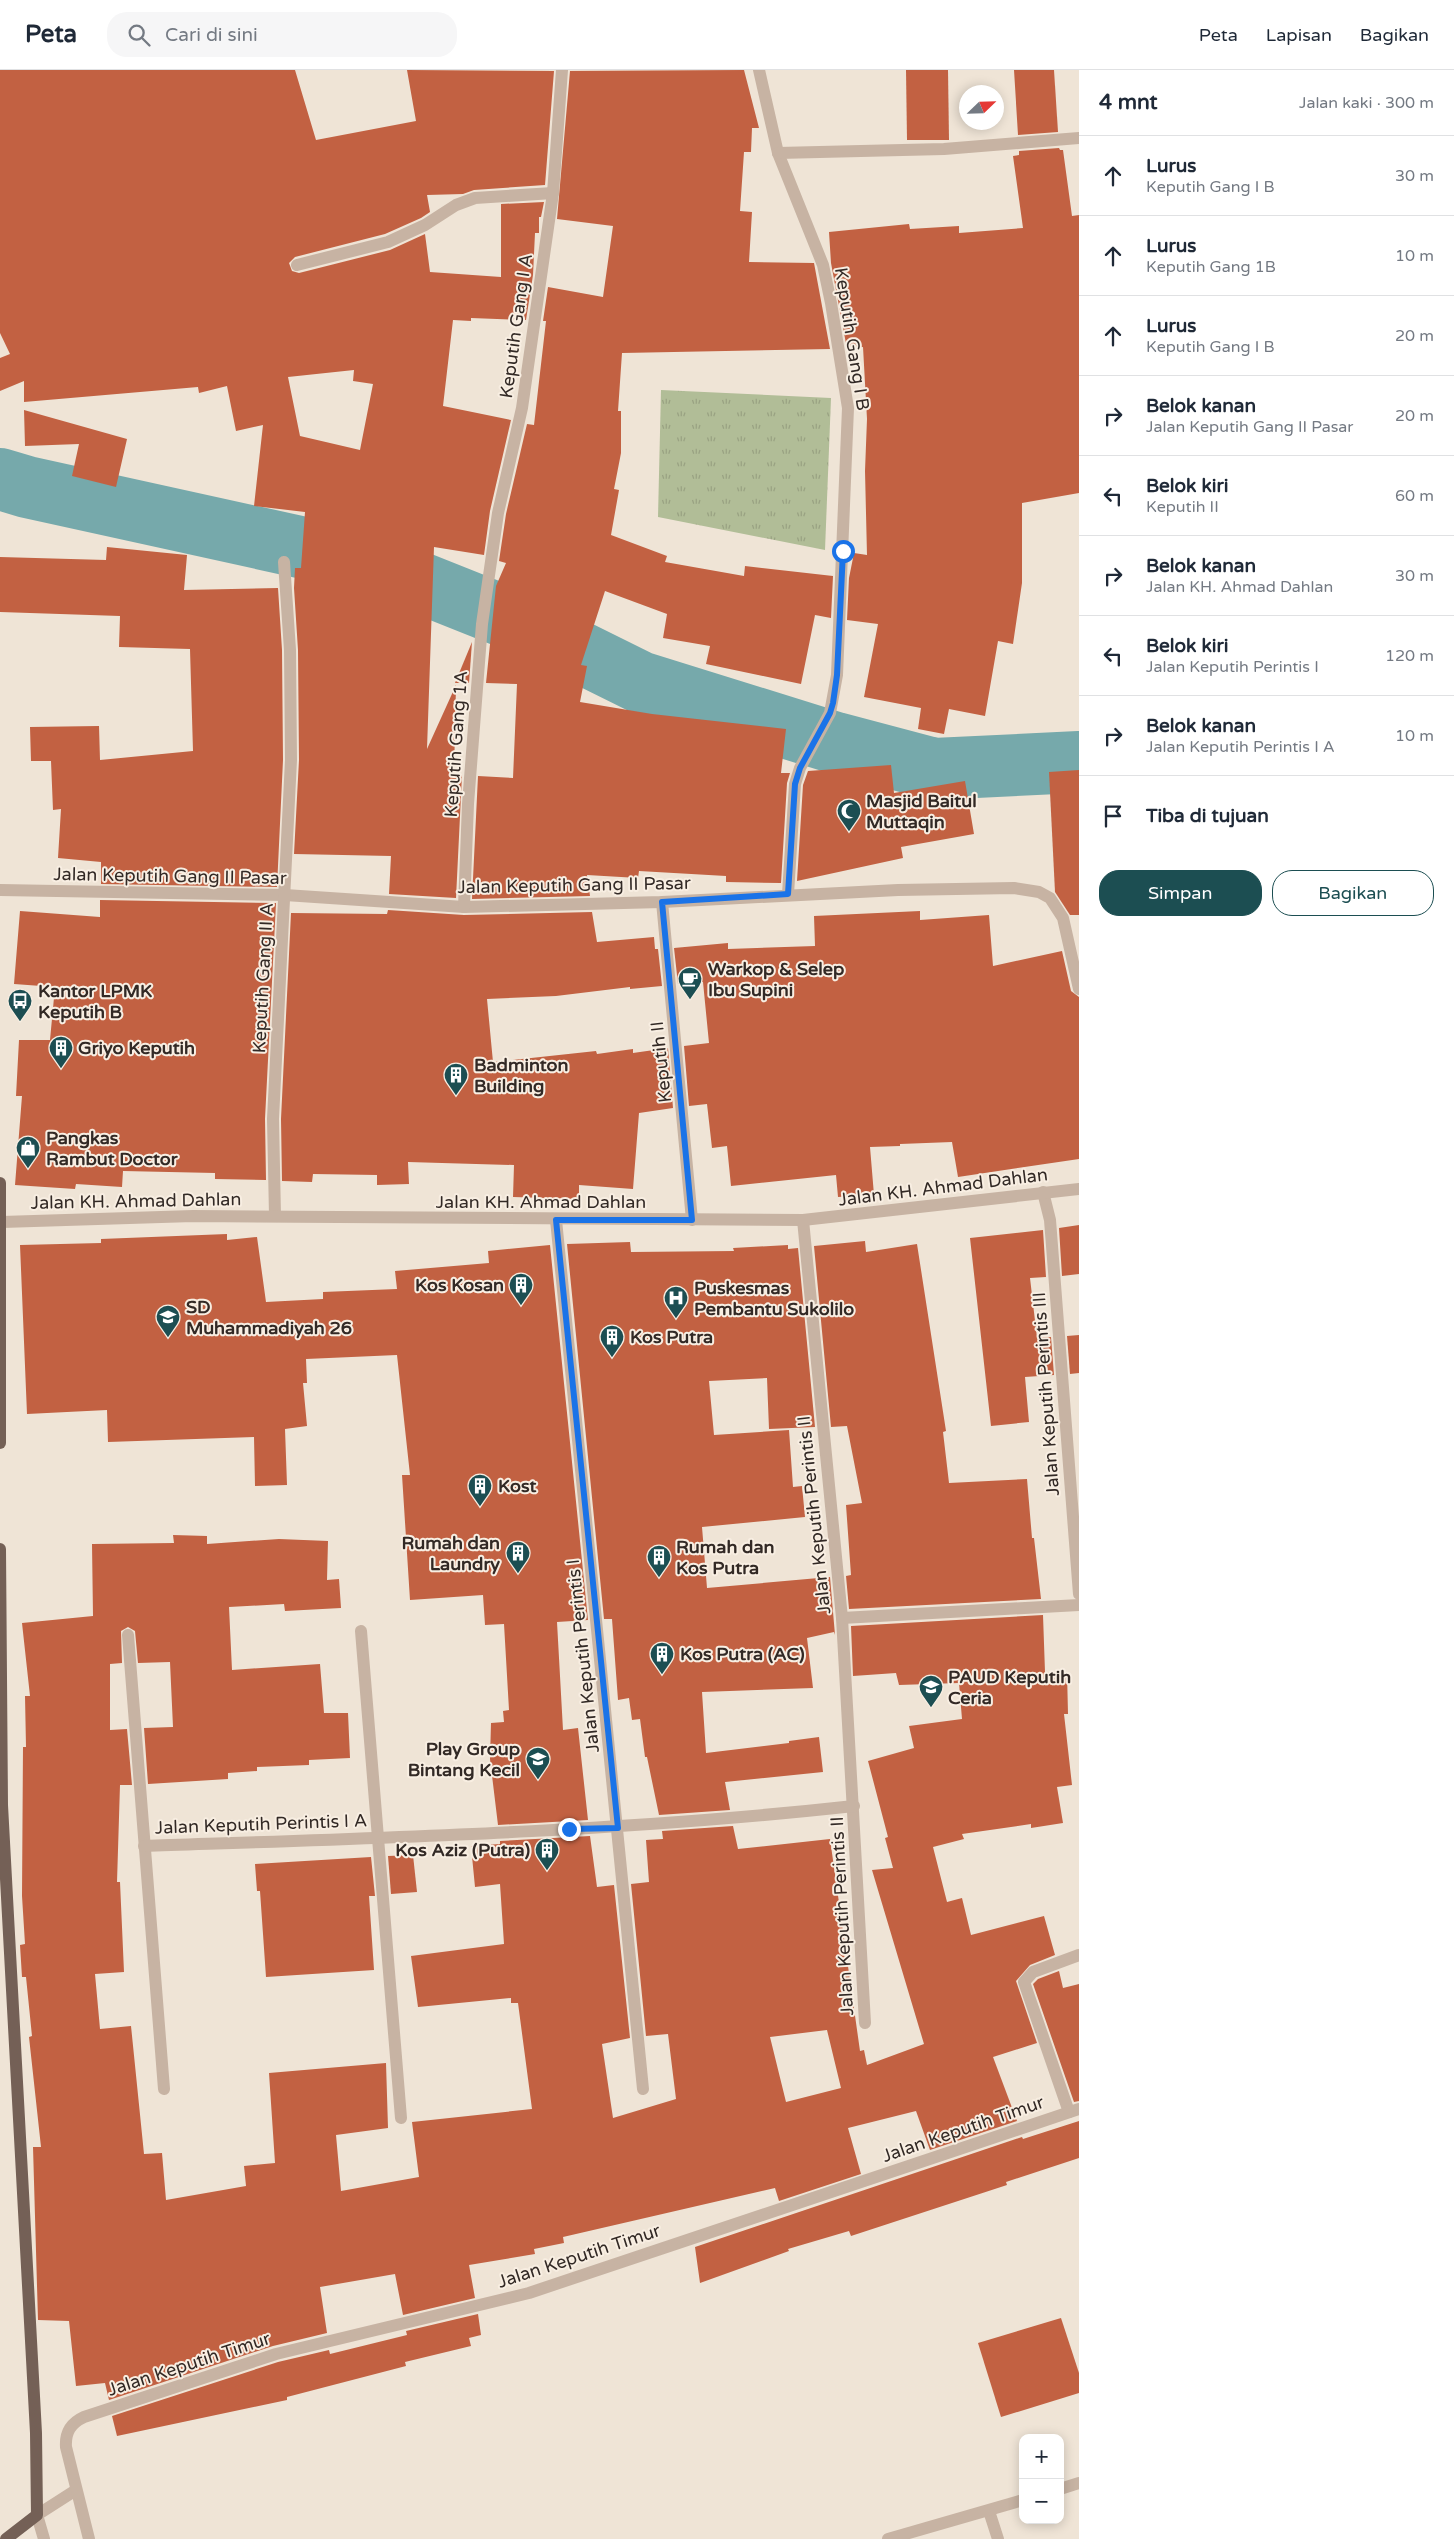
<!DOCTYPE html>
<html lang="id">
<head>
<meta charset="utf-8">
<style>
	:root { --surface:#fff; --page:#f6f6f7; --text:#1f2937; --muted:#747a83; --line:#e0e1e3; --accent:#1c4e52 }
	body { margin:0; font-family:"Varela Round",sans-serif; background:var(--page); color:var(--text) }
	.controls { position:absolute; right:15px; bottom:15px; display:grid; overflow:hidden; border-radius:10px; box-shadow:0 2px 12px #0003 }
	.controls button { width:45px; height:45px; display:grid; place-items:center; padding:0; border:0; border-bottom:1px solid var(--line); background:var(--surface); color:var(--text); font:25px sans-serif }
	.compass { position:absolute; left:959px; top:15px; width:45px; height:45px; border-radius:50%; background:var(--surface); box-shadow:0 2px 12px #0003; rotate:67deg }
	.stop { position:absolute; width:15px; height:15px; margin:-11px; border:4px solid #1a73e8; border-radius:50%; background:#fff }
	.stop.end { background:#1a73e8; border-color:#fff; box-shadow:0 1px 5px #0008 }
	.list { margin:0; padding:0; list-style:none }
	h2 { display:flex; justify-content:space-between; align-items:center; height:65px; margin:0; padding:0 20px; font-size:21px }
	h2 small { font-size:16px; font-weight:400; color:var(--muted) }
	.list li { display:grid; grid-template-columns:32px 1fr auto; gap:15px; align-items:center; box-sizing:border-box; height:80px; padding:0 20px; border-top:1px solid var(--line) }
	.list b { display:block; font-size:19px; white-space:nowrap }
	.list p { margin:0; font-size:16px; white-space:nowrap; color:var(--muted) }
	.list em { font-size:16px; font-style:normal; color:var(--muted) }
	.actions { display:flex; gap:10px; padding:15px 20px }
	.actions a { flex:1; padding:11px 0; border:1px solid var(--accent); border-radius:20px; text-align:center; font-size:18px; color:var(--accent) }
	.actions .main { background:var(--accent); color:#fff }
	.icon { flex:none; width:28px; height:28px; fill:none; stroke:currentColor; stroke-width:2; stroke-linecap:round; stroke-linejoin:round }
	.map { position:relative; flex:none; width:1079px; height:2469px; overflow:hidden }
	header { display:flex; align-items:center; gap:30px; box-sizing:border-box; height:70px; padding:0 25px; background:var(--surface); border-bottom:1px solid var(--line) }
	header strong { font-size:24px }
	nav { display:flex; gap:28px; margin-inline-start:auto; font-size:18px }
	.search { width:350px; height:45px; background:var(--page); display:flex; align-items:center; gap:12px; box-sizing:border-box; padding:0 18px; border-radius:20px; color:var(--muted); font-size:19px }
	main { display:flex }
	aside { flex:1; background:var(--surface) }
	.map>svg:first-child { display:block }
	.grass { fill:url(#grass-tufts) }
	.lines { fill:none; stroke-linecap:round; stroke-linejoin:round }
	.river { stroke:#76a9ab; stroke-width:62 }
	.building { fill:#c26142; fill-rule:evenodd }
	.minor { stroke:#c7b3a3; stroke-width:12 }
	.major { stroke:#746056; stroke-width:12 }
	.route { stroke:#1a73e8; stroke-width:6 }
	.labels { text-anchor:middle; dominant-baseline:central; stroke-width:4; stroke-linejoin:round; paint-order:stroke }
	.street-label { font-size:18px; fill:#322925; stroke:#f8eee2 }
	.poi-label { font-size:18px; font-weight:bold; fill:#322925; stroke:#f8eee2; text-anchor:start }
</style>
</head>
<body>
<header>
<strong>Peta</strong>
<div class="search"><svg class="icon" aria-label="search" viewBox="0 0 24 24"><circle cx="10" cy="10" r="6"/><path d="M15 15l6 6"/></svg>Cari di sini</div>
<nav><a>Peta</a><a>Lapisan</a><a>Bagikan</a></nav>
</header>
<main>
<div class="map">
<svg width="1079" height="2469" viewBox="0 0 1079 2469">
	<defs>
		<pattern id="grass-tufts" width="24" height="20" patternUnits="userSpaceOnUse" patternTransform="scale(1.25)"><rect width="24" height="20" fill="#b1bd97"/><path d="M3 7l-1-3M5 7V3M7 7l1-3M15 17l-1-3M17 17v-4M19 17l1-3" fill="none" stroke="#99a282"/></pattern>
	</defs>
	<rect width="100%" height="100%" fill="#efe4d6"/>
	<polygon class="grass" points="661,320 831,328 825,480 658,447"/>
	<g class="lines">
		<polyline class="river" points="0,409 27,417 368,492 521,553 640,612 836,673 934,699 1079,692"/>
	</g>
	<g class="building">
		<path d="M0,0h295l21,70 100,-19 -9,-51 147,1 -9,114 -71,5 -11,4 -36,1 3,17 -9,6 -36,16 -90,23 -6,6 3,8 7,2 91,-23 35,-16 5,38 71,5v-73l43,-2 -3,15h-2v16h-4l-2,42 -7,45 -55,-2v3l-18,-1 -10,86 68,14 -21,91 -6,44 -50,-8 -7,202 29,-64 -2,90h8l-6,123 -67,-4 2,-38 -97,-2 5,-94 -1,-110 -4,-62 1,-20h6l4,-56 -51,-6 9,-81 -27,6 -9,-45 -28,7 -1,-6 -174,15v-21l-24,10v-33l10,-4 -10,-21zM354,300l-1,11 20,3 -13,66 -60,-14 -12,-59z"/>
		<polygon points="744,0 759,58 752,58 751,82 744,82 740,141 752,142 749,192 814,193 830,279 622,283 618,341 621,341 621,383 614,419 619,420 611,465 667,486 665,492 744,506 745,496 833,506 831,548 815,545 801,614 706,594 710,576 663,568 667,544 605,521 581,595 587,596 580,632 652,644 786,659 781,703 790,703 787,713 781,813 726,812 726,806 639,801 638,808 587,805 590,826 472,829 478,706 513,708 517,614 486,613 496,516 506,493 499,491 506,444 527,354 534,355 546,251 543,251 548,217 603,227 613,156 557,149 570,1"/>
		<polygon points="906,0 948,0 949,70 907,70"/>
		<polygon points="1014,0 1054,0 1058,62 1018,65"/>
		<polygon points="1059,78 1060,80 1063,80 1072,146 1079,145 1079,423 1022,433 1022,513 1013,574 998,571 985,646 949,639 944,664 918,659 921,638 864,627 878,554 847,550 849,508 854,483 867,485 865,401 867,349 863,277 847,279 831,193 829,162 909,154 910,159 959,156 959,163 1023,158 1013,86 1019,85 1019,81"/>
		<polygon points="24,340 127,369 116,417 72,406 79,374 25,376"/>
		<polygon points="107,477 187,485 184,520 278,518 282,580 283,690 277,817 101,814 101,792 58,788 61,739 53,740 51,691 31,691 30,657 99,656 100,690 193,681 190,579 119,577 120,546 0,542 0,487 106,490"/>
		<polygon points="472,572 469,613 455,613"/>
		<polygon points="891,695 894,723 965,711 974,764 901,777 903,788 797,811 803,715 808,701"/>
		<polygon points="1079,700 1079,845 1070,845 1055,822 1049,702"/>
		<polygon points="100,830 276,833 265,1049 266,1110 215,1109 215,1103 123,1101 122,1117 76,1114 75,1119 15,1115 22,1026 16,1026 19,970 50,970 55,917 14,914 20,841 100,847"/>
		<polygon points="388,840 464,845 592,842 597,872 654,867 655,879 658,879 662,916 630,919 630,917 556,926 487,929 493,992 596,981 597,984 633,979 633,983 668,978 673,1038 639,1043 633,1119 579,1115 579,1129 513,1127 514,1095 408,1092 409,1114 377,1115 377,1105 313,1104 312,1112 282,1111 281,1049 291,843 387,844"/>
		<polygon points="920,841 920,850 989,845 993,896 1062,881 1071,921 1079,927 1079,1089 958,1107 952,1072 900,1074 900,1076 870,1077 874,1125 838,1127 836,1105 731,1116 727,1076 712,1078 707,1034 689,1036 684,976 709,973 703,912 678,914 674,878 728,873 728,879 815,876 814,846"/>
		<polygon points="1079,1155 1079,1204 1062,1206 1059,1158"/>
		<polygon points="1043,1160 1046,1207 1030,1208 1037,1268 1051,1267 1054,1305 1025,1307 1029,1352 991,1356 970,1168"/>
		<polygon points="227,1164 227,1170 257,1167 266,1232 323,1229 323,1222 397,1219 395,1201 489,1193 488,1181 550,1175 588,1550 557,1552 563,1660 578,1658 588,1750 498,1755 490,1689 491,1653 504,1652 503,1641 509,1640 504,1554 485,1555 483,1525 410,1530 402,1405 410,1405 397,1285 306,1289 307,1313 303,1313 307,1356 285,1359 287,1415 255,1416 254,1367 108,1372 107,1340 27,1344 20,1175 101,1173 101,1169"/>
		<polygon points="865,1171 866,1182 917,1174 946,1361 943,1362 949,1413 1027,1409 1032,1468 1034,1468 1041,1529 849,1539 846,1506 851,1505 846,1435 862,1433 847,1356 831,1357 814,1176"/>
		<polygon points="630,1172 631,1182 734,1181 733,1178 788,1175 788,1179 798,1178 815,1357 769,1359 767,1308 709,1311 714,1365 789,1360 793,1417 802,1416 805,1447 702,1457 707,1518 830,1507 835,1565 834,1562 807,1568 813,1618 702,1622 706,1683 789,1673 789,1671 819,1667 823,1702 725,1712 730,1740 659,1745 647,1687 645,1687 640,1649 632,1650 629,1628 618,1630 612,1549 604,1549 567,1174"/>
		<polygon points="1079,1265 1079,1303 1070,1304 1067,1266"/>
		<path d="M173,1465l34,1v8l72,-5 49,2 -1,39 12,-1 2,29 -56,3 -1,-7 -55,3 3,63 88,-6 4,49h24l2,45 -41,2v5l-52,2v4l-29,2v6l-80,5 -4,-56 29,-1 -3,-65 -32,1 -3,-32 -7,-4 -7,4 1,32 -12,1v66l17,-1 5,56h-12l-3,97h3l4,90 -29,2 5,55 31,-3 13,128 18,-1 4,47 80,-14 -2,-20 31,-3 -6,-90 117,-10 2,65 -52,7 5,56 78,-14 -7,-55 120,-13 -14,-106h-7v-5l-93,9 -7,-51 93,-12 -4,-60 -25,3 -4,-41 29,-2v-3l90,-5 7,51 17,-2 16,153 -28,6 11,74 63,-19 -8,-65 -22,2 -15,-152 18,-2 -3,-42 17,-1 -1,-8 71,-5 5,23 92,-10 30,212 4,-1 3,15 57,-21 -52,-174 21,-2 -8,-30 3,-1 -20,-76 46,-13 -5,-22 53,-7 -3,-36 -60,2 -3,-12 -43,3 -2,-50 192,-11 2,57h22l1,42h-4l8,71 -15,2 6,36 -32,5v-4l-69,10 2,5 -31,8 14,55 15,-4 9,37 73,-19 11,39 -25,10 -14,16 21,62 -44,14 24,64 -87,29 -14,-39 -68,17 13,46 -82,27 -4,-13 -212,49 1,6 -30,6 1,5 -66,11 6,33 -72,17 -8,-41 -75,13 7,46 -54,13 -164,54 -4,-17 -29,3 -7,-65 -31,-1 -5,-173h8l-12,-110 3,-1 -6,-59h-4l-2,-32 5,-1 -3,-48 1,-149h3l-1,-51h5l-8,-73 71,-7 -1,-72 82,-1zM827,1960l14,58 -55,14 -16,-65z"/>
		<polygon points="413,1785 417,1822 391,1824 388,1786"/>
		<polygon points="371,1787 375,1826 369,1826 374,1900 266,1907 260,1821 257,1821 255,1794"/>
		<polygon points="1059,1901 1063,1918 1079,1914 1079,2031 1074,2032 1033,1914 1038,1909"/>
		<polygon points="1079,2051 1079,2088 1006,2112 1007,2115 851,2166 849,2161 788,2179 789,2181 700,2213 695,2177 1022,2067 1023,2069"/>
		<polygon points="478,2244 481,2265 469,2268 471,2276 405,2292 406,2296 287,2327 287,2330 117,2366 112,2346 278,2292 329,2280 330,2284 407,2265 406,2261"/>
		<polygon points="1061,2248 1079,2303 1079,2323 1001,2347 978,2273"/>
	</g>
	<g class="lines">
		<g class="minor">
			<polyline points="759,0 778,83 823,195 831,233 848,338 837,605 830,643 800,698 795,714 788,824"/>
			<polyline points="778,83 944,79 1079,68"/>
			<polyline points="297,195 388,172 425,155 456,135 475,128 553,123"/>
			<polyline points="0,820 285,825 464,837 662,832 898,820 1014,818 1039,822 1050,828 1063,848 1079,919"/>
			<polyline points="662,832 692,1150"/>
			<polyline points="464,837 468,734 482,554 498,443 522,338 553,123 562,0"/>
			<polyline points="1043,1122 1050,1150 1079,1524"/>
			<polyline points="275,1146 273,1049 291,690 290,580 284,492"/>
			<polyline points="556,1150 643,2019"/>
			<polyline points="803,1150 842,1548 865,1953"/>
			<polyline points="2,1152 193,1146 803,1150 1079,1119"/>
			<polyline points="842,1548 1079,1535"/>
			<polyline points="361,1561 401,2048"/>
			<polyline points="128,1565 164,2019"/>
			<path d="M144,1776c237,-8 474,-14 710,-40"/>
			<polyline points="1069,2042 1024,1912 1033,1902 1079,1885"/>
			<polyline points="1060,2419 1079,2413"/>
			<polyline points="989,2441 998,2469"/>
			<polyline points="44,2469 37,2445 76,2420"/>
			<path d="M89,2469l-23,-92c-1,-15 5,-24 18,-30l192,-63 253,-61 550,-184"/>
			<polyline points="888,2469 1023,2430"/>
		</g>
		<g class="major">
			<polyline points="0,1113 0,1373"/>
			<polyline points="0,1479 2,1735 36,2363 37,2445 6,2469"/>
		</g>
	</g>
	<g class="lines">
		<polyline class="route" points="569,1759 618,1758 556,1150 692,1150 662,832 788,824 795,714 800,698 830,643 833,633 837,605 843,481"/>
	</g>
	<defs>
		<symbol id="mosque-pin" viewBox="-11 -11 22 30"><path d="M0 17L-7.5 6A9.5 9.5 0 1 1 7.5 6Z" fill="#1c4e52" stroke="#f8eee2"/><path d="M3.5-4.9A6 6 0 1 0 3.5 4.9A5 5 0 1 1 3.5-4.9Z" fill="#fff"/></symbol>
		<symbol id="cafe-pin" viewBox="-11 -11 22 30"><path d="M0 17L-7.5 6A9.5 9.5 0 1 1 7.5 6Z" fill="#1c4e52" stroke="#f8eee2"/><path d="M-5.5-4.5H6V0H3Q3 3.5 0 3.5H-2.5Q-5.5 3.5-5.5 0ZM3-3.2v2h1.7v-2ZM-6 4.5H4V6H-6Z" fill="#fff"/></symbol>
		<symbol id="bus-pin" viewBox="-11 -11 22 30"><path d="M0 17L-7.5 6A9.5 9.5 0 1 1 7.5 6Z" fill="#1c4e52" stroke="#f8eee2"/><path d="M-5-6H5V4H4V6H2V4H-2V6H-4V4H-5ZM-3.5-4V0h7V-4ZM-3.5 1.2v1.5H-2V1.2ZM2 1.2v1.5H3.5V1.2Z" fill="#fff"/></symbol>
		<symbol id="building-pin" viewBox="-11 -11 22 30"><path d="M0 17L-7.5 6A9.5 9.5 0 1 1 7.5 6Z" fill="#1c4e52" stroke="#f8eee2"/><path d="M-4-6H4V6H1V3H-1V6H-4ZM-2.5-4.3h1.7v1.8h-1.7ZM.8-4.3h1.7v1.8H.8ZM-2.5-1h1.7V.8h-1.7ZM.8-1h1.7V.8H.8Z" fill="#fff"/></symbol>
		<symbol id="shop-pin" viewBox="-11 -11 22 30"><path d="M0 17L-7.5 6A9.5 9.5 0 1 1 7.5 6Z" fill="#1c4e52" stroke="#f8eee2"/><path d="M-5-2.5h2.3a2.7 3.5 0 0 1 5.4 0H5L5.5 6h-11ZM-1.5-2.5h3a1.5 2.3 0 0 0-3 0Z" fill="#fff"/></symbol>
		<symbol id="hospital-pin" viewBox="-11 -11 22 30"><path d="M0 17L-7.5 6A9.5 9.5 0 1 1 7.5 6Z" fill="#1c4e52" stroke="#f8eee2"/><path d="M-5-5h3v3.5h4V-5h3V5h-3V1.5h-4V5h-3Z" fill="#fff"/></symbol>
		<symbol id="school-pin" viewBox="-11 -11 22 30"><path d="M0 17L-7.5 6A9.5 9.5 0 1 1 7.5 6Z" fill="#1c4e52" stroke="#f8eee2"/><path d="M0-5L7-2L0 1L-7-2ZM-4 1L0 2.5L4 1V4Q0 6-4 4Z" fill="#fff"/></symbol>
	</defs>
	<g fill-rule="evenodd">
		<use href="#mosque-pin" x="835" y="727" width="28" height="38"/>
		<use href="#cafe-pin" x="676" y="895" width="28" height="38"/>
		<use href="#bus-pin" x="6" y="917" width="28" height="38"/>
		<use href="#building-pin" x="47" y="964" width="28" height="38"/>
		<use href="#building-pin" x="442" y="991" width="28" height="38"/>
		<use href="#shop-pin" x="14" y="1064" width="28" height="38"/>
		<use href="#building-pin" x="507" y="1201" width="28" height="38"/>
		<use href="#hospital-pin" x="662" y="1214" width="28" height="38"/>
		<use href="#school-pin" x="154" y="1233" width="28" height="38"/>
		<use href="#building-pin" x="598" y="1253" width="28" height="38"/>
		<use href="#building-pin" x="466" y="1402" width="28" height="38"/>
		<use href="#building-pin" x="504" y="1469" width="28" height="38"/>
		<use href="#building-pin" x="645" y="1473" width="28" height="38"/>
		<use href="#building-pin" x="648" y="1570" width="28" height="38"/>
		<use href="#school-pin" x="917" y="1603" width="28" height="38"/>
		<use href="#school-pin" x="524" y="1675" width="28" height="38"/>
		<use href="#building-pin" x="533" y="1766" width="28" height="38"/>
	</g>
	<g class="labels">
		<g class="street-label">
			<text transform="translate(516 256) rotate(-82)">Keputih Gang I A</text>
			<text transform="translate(852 269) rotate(81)">Keputih Gang I B</text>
			<text transform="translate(456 674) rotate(-86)">Keputih Gang 1A</text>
			<text transform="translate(170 806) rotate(1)">Jalan Keputih Gang II Pasar</text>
			<text transform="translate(574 815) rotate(-1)">Jalan Keputih Gang II Pasar</text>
			<text transform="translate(263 908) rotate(-87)">Keputih Gang II A</text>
			<text transform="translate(661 992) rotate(-96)">Keputih II</text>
			<text transform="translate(943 1117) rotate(-7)">Jalan KH. Ahmad Dahlan</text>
			<text transform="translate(136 1131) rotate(-1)">Jalan KH. Ahmad Dahlan</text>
			<text x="541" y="1132">Jalan KH. Ahmad Dahlan</text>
			<text transform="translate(1046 1324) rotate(-94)">Jalan Keputih Perintis III</text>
			<text transform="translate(814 1445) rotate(-96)">Jalan Keputih Perintis II</text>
			<text transform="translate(583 1586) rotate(-96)">Jalan Keputih Perintis I</text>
			<text transform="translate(261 1754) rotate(-2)">Jalan Keputih Perintis I A</text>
			<text transform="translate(842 1846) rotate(-93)">Jalan Keputih Perintis II</text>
			<text transform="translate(963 2059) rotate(-19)">Jalan Keputih Timur</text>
			<text transform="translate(579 2186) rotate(-18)">Jalan Keputih Timur</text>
			<text transform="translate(189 2294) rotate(-18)">Jalan Keputih Timur</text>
		</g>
		<g class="poi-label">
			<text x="866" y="731">Masjid Baitul<tspan x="866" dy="21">Muttaqin</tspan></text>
			<text x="708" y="899">Warkop &amp; Selep<tspan x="708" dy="21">Ibu Supini</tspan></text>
			<text x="38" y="921">Kantor LPMK<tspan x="38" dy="21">Keputih B</tspan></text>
			<text x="78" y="978">Griyo Keputih</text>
			<text x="474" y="995">Badminton<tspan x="474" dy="21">Building</tspan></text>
			<text x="46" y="1068">Pangkas<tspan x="46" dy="21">Rambut Doctor</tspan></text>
			<text x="504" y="1215" text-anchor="end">Kos Kosan</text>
			<text x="694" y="1218">Puskesmas<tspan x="694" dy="21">Pembantu Sukolilo</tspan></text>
			<text x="186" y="1237">SD<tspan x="186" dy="21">Muhammadiyah 26</tspan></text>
			<text x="630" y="1267">Kos Putra</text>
			<text x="498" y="1416">Kost</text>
			<text x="500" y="1473" text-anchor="end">Rumah dan<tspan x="500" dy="21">Laundry</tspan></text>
			<text x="676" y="1477">Rumah dan<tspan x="676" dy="21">Kos Putra</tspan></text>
			<text x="680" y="1584">Kos Putra (AC)</text>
			<text x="948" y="1607">PAUD Keputih<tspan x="948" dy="21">Ceria</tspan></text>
			<text x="520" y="1679" text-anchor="end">Play Group<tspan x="520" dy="21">Bintang Kecil</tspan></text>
			<text x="530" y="1780" text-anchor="end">Kos Aziz (Putra)</text>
		</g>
	</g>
</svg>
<div class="controls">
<button>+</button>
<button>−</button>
</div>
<svg class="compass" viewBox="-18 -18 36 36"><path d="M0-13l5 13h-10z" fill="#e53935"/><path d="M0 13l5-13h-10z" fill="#747a83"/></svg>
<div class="stop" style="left:843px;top:481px"></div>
<div class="stop end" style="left:569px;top:1759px"></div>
</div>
<aside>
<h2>4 mnt<small>Jalan kaki · 300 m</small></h2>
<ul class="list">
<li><svg class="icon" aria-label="ahead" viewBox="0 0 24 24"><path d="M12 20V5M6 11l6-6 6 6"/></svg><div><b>Lurus</b><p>Keputih Gang I B</p></div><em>30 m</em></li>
<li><svg class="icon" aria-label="ahead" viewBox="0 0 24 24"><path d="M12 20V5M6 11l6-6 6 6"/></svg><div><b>Lurus</b><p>Keputih Gang 1B</p></div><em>10 m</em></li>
<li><svg class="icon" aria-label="ahead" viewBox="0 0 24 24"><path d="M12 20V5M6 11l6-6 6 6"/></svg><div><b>Lurus</b><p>Keputih Gang I B</p></div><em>20 m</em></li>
<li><svg class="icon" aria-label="right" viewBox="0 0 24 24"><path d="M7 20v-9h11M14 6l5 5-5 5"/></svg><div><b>Belok kanan</b><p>Jalan Keputih Gang II Pasar</p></div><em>20 m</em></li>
<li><svg class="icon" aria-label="left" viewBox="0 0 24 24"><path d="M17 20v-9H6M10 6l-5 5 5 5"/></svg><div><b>Belok kiri</b><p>Keputih II</p></div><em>60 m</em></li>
<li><svg class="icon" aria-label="right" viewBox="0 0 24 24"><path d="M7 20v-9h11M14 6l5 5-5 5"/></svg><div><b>Belok kanan</b><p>Jalan KH. Ahmad Dahlan</p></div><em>30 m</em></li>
<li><svg class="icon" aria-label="left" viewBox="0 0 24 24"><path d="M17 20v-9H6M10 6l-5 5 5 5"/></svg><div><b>Belok kiri</b><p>Jalan Keputih Perintis I</p></div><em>120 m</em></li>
<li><svg class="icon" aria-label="right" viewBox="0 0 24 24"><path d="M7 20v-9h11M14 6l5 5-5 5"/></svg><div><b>Belok kanan</b><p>Jalan Keputih Perintis I A</p></div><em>10 m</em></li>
<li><svg class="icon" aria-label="arrive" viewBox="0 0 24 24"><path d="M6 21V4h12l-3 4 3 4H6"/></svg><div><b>Tiba di tujuan</b></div></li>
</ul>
<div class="actions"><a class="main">Simpan</a><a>Bagikan</a></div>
</aside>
</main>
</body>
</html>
